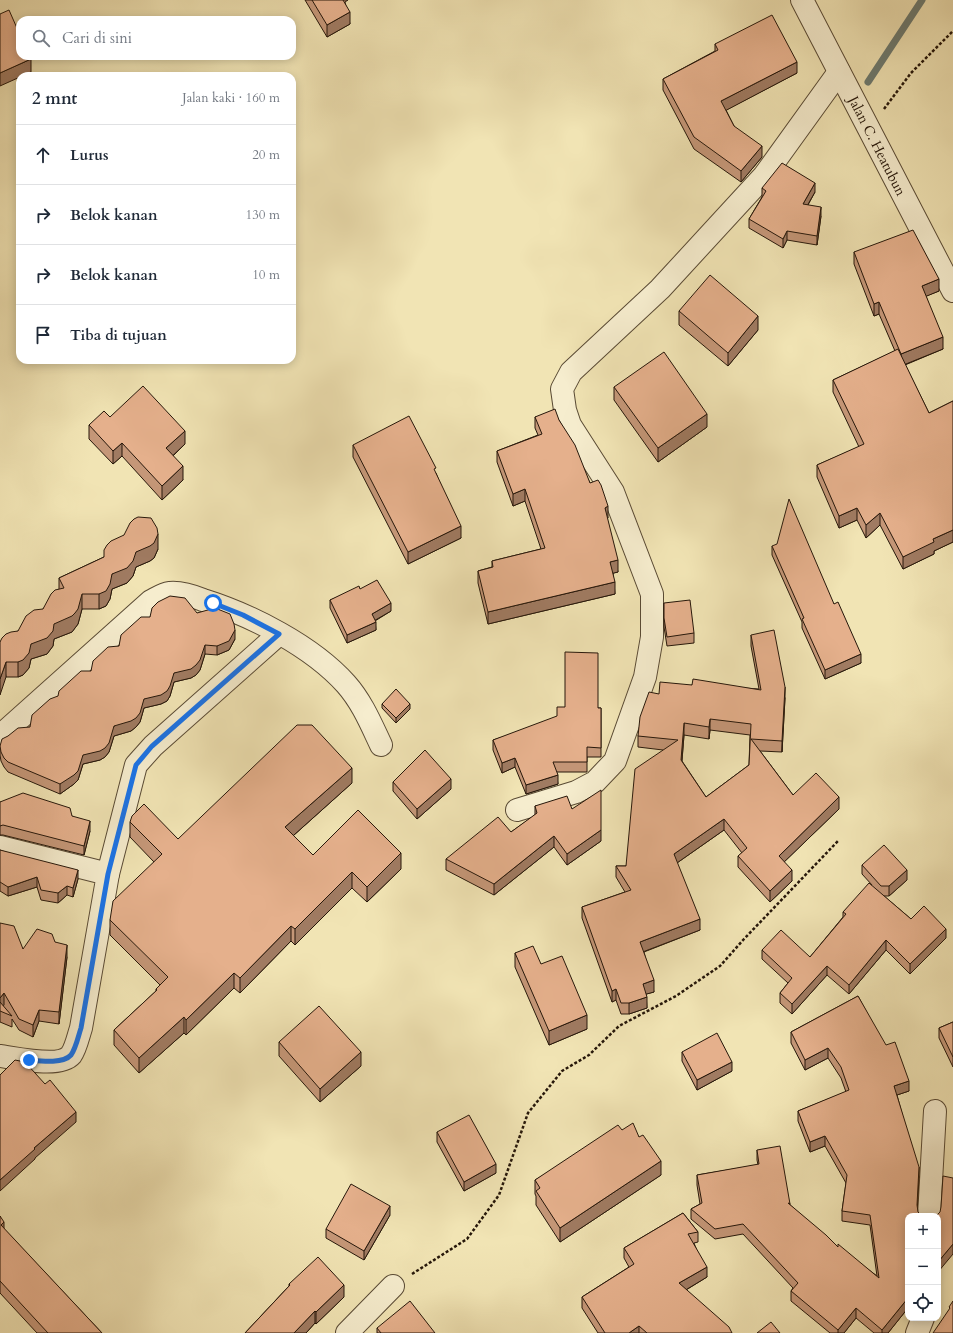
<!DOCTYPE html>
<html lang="id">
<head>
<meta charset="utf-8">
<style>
	:root { --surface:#fff; --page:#f2f2f3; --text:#1f2937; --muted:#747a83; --line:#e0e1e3 }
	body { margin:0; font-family:Cardo,serif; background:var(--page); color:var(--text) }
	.controls { position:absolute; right:12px; bottom:12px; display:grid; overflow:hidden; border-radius:8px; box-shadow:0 2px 10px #0003 }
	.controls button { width:36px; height:36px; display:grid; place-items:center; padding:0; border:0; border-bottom:1px solid var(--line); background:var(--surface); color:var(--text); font:20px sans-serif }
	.stop { position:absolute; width:12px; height:12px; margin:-9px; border:3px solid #1a73e8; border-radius:50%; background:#fff }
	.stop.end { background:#1a73e8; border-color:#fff; box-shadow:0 1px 4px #0008 }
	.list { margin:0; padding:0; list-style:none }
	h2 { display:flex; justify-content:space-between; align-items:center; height:52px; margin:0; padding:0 16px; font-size:17px }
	h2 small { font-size:13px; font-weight:400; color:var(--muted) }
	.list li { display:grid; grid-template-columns:26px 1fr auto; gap:12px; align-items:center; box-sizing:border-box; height:60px; padding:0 16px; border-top:1px solid var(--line) }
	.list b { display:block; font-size:15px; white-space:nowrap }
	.list em { font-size:13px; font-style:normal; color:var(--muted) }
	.icon { flex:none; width:22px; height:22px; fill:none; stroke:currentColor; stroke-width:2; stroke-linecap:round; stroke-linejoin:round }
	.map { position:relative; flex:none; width:953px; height:1333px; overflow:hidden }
	.search { position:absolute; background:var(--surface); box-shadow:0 2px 10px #0003; left:16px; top:16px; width:280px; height:44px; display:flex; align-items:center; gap:10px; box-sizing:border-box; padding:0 14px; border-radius:12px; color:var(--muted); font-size:15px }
	.panel { position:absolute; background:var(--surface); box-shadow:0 2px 10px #0003; left:16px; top:72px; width:280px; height:292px; border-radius:12px }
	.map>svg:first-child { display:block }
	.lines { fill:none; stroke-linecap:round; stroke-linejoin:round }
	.stream { stroke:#6d7b71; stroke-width:7 }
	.minor-casing { stroke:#594a34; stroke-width:24 }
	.path { stroke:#26170a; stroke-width:2.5; stroke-dasharray:3 2; stroke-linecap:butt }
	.minor { stroke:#f6edce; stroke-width:22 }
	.wall { fill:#c59778; stroke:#26170a; fill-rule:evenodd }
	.shaded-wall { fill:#a07b62; stroke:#26170a }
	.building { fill:#e5b08c; stroke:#26170a; fill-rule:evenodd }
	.route { stroke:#1a73e8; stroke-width:5 }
	.labels { text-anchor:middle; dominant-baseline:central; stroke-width:3; stroke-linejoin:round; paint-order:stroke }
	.street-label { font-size:14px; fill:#26170a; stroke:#f6edce }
</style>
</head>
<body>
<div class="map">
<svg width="953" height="1333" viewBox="0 0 953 1333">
	<rect width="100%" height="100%" fill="#f1e4b4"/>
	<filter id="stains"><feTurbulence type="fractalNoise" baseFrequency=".005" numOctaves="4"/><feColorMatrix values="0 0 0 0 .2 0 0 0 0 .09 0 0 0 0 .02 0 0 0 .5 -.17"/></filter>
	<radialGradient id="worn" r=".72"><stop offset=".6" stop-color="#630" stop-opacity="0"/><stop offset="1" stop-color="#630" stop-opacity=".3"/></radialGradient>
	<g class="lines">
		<polyline class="stream" points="868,82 922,0"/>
		<defs>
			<g id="minor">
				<polyline points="802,0 953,291"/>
				<path d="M0,736l151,-135c6,-3 12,-7 19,-8 11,-1 23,3 33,7 48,15 109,46 143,84 16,18 25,40 35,61"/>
				<polyline points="517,810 576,792 595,782 615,761 645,677 652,637 652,594 613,492 570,425 565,410 562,389 571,372 660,289 764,176 839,72"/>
				<path d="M0,847l108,27 -27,154c-3,9 -5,20 -10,27 -11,13 -56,3 -71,1"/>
				<polyline points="108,874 136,765 153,746 279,634"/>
				<polyline points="929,1216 935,1111"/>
				<polyline points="347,1333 393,1286"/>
				<polyline points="917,1333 923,1318"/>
			</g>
		</defs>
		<use href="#minor" class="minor-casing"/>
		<g class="path">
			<polyline points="884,109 911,73 953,31"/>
			<polyline points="412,1274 467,1239 499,1195 528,1113 562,1071 589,1055 619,1026 676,996 720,966 744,939 838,841"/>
		</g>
		<use href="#minor" class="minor"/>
	</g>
	<g class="wall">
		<polygon points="305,0 348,0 345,2 350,24 327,37"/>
		<polygon points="715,44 797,73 726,110 734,126 762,157 741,182 694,149 663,90 663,79 715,51"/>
		<polygon points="762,188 815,192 808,205 821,216 817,245 787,240 783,248 749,228 749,219 762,197"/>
		<polygon points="854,252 939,291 926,296 943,349 905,365 929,413 953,401 953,542 934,551 934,554 903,569 880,525 866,538 857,520 839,528 817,477 817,465 859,447 833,392 833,380 895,351 879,314 874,316 854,264"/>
		<polygon points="679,311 758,330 728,366 679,325"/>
		<polygon points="614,387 707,427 658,462 614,400"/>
		<polygon points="110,417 185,444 173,456 183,480 162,500 122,456 113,464 89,439 89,425"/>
		<polygon points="535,417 559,420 590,483 608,518 607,518 618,572 613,573 615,594 488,624 478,583 478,571 492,567 492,561 541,549 525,501 513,506 497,462 497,451 538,435 535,428"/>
		<polygon points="353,445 436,473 461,538 408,564 353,457"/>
		<polygon points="124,535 158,549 154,558 150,561 136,567 133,576 127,583 112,589 110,599 106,606 99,609 82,609 78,624 72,632 54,639 53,646 47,654 31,659 29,668 23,675 18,677 6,677 0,642 18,631 43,609 59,589 59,578 104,557"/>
		<polygon points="772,546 834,604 861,663 825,679 802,628 802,622 772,555"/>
		<polygon points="360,589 391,611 375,621 376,630 347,643 330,608 330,600"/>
		<polygon points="664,603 694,633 694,643 667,646 664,627"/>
		<polygon points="197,613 235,639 229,650 217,655 205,654 200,670 196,675 191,678 174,682 170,696 167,701 161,704 144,708 140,722 136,727 131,731 114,736 109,752 105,757 100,760 83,764 78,780 74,784 60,794 8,772 4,767 1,761 0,755 0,746 30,727 58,696 91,671 119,646 150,617"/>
		<path d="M751,635l34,63 -3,54 -22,-1 33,44 46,14 -55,53 8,19 -22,21 -32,-35v-11l4,-3 -18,-23 -47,33 23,67 -56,22 10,40 -8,2 1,14 -18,6h-8l-5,-14 -4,2 -30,-84v-11l43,-15 -9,-15v-11h10l37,-116 -25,-3v-11l21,-42 33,-9 67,4 -8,-43zM710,730l40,5 -1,30 -43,32 -24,-36 2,-26 25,4z"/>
		<polygon points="382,704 410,709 396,723 382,708"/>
		<polygon points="598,708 601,708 601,757 587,757 587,772 556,772 558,784 526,794 515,767 502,773 493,750 493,740"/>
		<polygon points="393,782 451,789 417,819 393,791"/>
		<polygon points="352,783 293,836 313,855 401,869 367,902 352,888 295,945 291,941 240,993 234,988 186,1035 184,1033 139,1073 114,1045 114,1030 156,991 156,989 160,985 110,935 110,920 154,862 130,837 130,822 178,839"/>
		<polygon points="0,802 72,816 90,831 84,855 3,835 0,835"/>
		<polygon points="535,806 572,809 601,841 567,865 554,847 494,895 446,870 446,859 511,832 535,815"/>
		<polygon points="0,850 78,879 73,897 67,895 58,903 41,900 37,887 8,896 0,891"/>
		<polygon points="862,865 907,880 889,896 884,896 911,919 946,938 910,974 886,950 849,994 827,975 792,1014 780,1003 780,993 788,983 762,959 762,950 810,957 843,917 843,912 872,885 862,874"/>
		<polygon points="0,923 23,949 55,942 67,957 59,1024 39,1021 33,1037 19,1030 12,1019 12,1027 0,1022"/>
		<polygon points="515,953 541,964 587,1029 549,1045 515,967"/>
		<polygon points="858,996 909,1091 897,1095 919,1177 908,1216 908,1308 888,1333 874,1333 856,1318 844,1333 830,1333 791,1301 791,1291 793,1288 743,1234 715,1239 691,1219 691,1209 700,1204 697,1185 697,1175 758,1165 757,1160 757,1150 790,1204 790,1205 838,1247 877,1276 870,1225 842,1221 842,1211 846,1183 825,1146 810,1152 798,1121 798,1111 846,1092 841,1078 828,1058 805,1070 791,1043 791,1032"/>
		<polygon points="953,1022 953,1067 939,1038 939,1028"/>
		<polygon points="279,1042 361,1066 320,1102 279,1056"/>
		<polygon points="682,1052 732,1071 697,1090 682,1061"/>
		<polygon points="622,1130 639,1137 661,1175 560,1242 536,1205 536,1196 535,1194 535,1180"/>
		<polygon points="437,1132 496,1173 464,1191 437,1142"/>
		<polygon points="683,1213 698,1232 698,1242 694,1243 707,1277 686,1290 732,1333 598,1333 582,1308 582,1297 629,1267 624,1258 624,1248"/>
		<polygon points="390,1215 364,1260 326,1238 326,1229"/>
		<polygon points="0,1216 4,1229 102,1333 37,1333 0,1293"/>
		<polygon points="289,1284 344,1297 316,1324 315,1323 306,1333 245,1333 289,1286"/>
		<polygon points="377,1328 435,1333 377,1333"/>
	</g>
	<g class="shaded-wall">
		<polygon points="350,12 350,24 327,37 327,25"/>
		<polygon points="31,59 31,72 22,76 20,76 20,77 0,86 0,73"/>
		<polygon points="797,62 797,73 721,113 721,101"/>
		<polygon points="762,146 762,157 741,182 741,171"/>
		<polygon points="815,183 815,192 803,213 803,204"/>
		<polygon points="821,207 821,216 817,245 817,236"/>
		<polygon points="787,231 787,240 783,248 783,239"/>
		<polygon points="939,279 939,291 922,298 922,286"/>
		<polygon points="879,302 879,314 874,316 874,304"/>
		<polygon points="758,316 758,330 728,366 728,353"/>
		<polygon points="943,337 943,349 901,366 901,354"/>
		<polygon points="707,414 707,427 658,462 658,448"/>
		<polygon points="185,431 185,444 166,462 166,448"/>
		<polygon points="122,443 122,456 113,464 113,451"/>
		<polygon points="183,466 183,480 162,500 162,486"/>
		<polygon points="525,489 525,501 513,506 513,494"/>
		<polygon points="608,506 608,518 605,519 605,508"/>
		<polygon points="857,508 857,520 839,528 839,516"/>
		<polygon points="880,513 880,525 866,538 866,525"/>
		<polygon points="461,526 461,538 408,564 408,552"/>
		<polygon points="953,530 953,542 934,551 934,554 903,569 903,557 933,539"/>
		<polygon points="158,534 158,549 154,558 150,561 136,567 133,576 127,583 112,589 110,599 106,606 99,609 99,594 112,574 136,552"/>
		<polygon points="618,560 618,572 610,574 610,562"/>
		<polygon points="615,582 615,594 488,624 488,612"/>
		<polygon points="82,594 82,609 78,624 72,632 54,639 53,646 47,654 31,659 29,668 23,675 18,677 18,662 31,644 54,624"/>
		<polygon points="391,603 391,611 372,622 372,614"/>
		<polygon points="376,622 376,630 347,643 347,635"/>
		<polygon points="235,630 235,639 229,650 217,655 217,646"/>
		<polygon points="205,645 205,654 200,670 196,675 191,678 174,682 170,696 167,701 161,704 144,708 140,722 136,727 131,731 114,736 109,752 105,757 100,760 83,764 78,780 74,784 60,794 60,784 83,755 144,699 174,673"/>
		<polygon points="861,654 861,663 825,679 825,670"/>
		<polygon points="6,662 6,677 0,695 0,679"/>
		<polygon points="785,687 785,698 782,752 782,741"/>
		<polygon points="410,704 410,709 396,723 396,718"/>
		<polygon points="710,719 710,730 709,739 709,727"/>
		<polygon points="684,723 684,735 681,771 681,760"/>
		<polygon points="515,758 515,767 502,773 502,763"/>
		<polygon points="352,768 352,783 285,843 285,827"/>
		<polygon points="558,775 558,784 526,794 526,785"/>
		<polygon points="451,779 451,789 417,819 417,809"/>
		<polygon points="839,797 839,809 779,867 779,856"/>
		<polygon points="724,819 724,830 674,865 674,854"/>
		<polygon points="90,821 90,831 84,855 84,846"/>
		<polygon points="601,830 601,841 567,865 567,854"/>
		<polygon points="554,836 554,847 494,895 494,884"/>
		<polygon points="401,853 401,869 367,902 367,887"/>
		<polygon points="78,870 78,879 73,897 73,888"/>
		<polygon points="792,870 792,881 770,902 770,891"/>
		<polygon points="907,870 907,880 889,896 889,886"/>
		<polygon points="352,872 352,888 295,945 295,929"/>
		<polygon points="37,877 37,887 8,896 8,887"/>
		<polygon points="67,886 67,895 58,903 58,893"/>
		<polygon points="700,919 700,930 640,953 640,942"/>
		<polygon points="291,926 291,941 240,993 240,978"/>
		<polygon points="946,929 946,938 910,974 910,964"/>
		<polygon points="886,940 886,950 849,994 849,985"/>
		<polygon points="67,945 67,957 59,1024 59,1012"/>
		<polygon points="827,966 827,975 792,1014 792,1004"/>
		<polygon points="234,973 234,988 186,1035 186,1020"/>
		<polygon points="654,980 654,992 643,995 643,984"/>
		<polygon points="616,989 616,1000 612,1002 612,991"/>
		<polygon points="4,993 4,1005 0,1010 0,998"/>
		<polygon points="647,997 647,1008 629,1014 629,1003"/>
		<polygon points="39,1010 39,1021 33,1037 33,1025"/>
		<polygon points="587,1015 587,1029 549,1045 549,1031"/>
		<polygon points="184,1017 184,1033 139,1073 139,1058"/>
		<polygon points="828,1048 828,1058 805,1070 805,1060"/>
		<polygon points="361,1052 361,1066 320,1102 320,1089"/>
		<polygon points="732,1062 732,1071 697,1090 697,1080"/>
		<polygon points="909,1081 909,1091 894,1096 894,1086"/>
		<polygon points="76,1112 76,1122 35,1158 35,1159 0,1191 0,1180 34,1148"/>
		<polygon points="825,1136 825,1146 810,1152 810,1142"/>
		<polygon points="661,1161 661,1175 560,1242 560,1228"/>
		<polygon points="496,1164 496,1173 464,1191 464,1182"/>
		<polygon points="919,1167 919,1177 917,1215 917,1205"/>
		<polygon points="390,1206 390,1215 364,1260 364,1251"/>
		<polygon points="4,1222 4,1234 1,1225"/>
		<polygon points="953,1244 953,1254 938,1272 938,1262"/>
		<polygon points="707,1267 707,1277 679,1294 679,1283"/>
		<polygon points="344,1285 344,1297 316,1324 316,1312"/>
		<polygon points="908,1298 908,1308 888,1333 882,1333 882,1330"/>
		<polygon points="856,1308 856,1318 844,1333 838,1333 838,1330"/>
		<polygon points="315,1311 315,1323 306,1333 294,1333"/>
		<polygon points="639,1326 639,1333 629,1333"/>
	</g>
	<g class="building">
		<polygon points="312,0 343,0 350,12 327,25"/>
		<polygon points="9,10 20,35 20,56 29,56 31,59 0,73 0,14"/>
		<polygon points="772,15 797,62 721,101 734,126 762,146 741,171 694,137 663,79 718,50 715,44"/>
		<polygon points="782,163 815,183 803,204 821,207 817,236 787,231 783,239 749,219 766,191 762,188"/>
		<polygon points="913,230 939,279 922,286 943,337 901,354 879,302 874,304 854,252"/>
		<polygon points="710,275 758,316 728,353 679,311"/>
		<polygon points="898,349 929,413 953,401 953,530 933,539 934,542 903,557 880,513 866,525 857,508 839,516 817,465 864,444 833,380"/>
		<polygon points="664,352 707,414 658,448 614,387"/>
		<polygon points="143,386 185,431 166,448 183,466 162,486 122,443 113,451 89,425 104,411 110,417"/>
		<polygon points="555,409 559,420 575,445 590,483 598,480 601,485 608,506 605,508 618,560 610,562 615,582 488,612 478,571 493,567 492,561 545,548 525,489 513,494 497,451 542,434 535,417"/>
		<polygon points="409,416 436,468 434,469 461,526 408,552 353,445"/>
		<polygon points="789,499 834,604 838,602 861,654 825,670 802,619 804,618 772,546 777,544"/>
		<polygon points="138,517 151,518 157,528 158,534 154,543 150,546 136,552 133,561 127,568 112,574 110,584 106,591 99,594 82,594 78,609 75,613 72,616 54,624 53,631 47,638 31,644 29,653 23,660 18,662 6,662 0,679 0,642 2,638 6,634 11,632 18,631 26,616 34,610 43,609 51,594 55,590 64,588 59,578 104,557 104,550 107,545 111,541 124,535 130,523 134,519"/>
		<polygon points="377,580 391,603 372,614 376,622 347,635 330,600 359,586 360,589"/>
		<polygon points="170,596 185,598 197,613 215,608 230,614 234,624 235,630 229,641 217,646 205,645 200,660 196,665 191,669 174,673 170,686 167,691 161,695 144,699 140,713 136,718 131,721 114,726 109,743 105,748 100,751 83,755 78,771 74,775 60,784 8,762 4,758 1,752 0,746 2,739 8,736 18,728 30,727 32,715 50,699 58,696 59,691 81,671 91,671 93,661 108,647 119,646 121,635 141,617 150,617 152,608 158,602"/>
		<polygon points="690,600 694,633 667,637 664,618 664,603"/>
		<path d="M774,630l11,57 -3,54 -31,-2 42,56 23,-22 23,24 -60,59 13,14 -22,21 -32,-35 9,-8 -23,-29 -50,35 26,65 -60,23 14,38 -11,4 4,13 -18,6h-8l-5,-14 -4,2 -30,-84 49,-17 -15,-24h10l9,-97 43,-29 -40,-4 2,-19 9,-25 10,2 1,-12 32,3 1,-6 68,11 -10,-55zM710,719l41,5 -2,41 -43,32 -25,-37 3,-37 25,4z"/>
		<polygon points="565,652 598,653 598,708 601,708 601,748 587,747 587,762 553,762 558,775 526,785 515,758 502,763 493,740 557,716 557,707 565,707"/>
		<polygon points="396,689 410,704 396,718 382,704"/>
		<polygon points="297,725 312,725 352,768 285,827 313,855 358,810 401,853 367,887 352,872 295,929 291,926 240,978 234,973 186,1020 184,1017 139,1058 114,1030 157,990 156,989 168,977 110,920 113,901 162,854 130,822 132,816 144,804 178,839"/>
		<polygon points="425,750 451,779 417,809 393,782"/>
		<polygon points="601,790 601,830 567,854 554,836 494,884 446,859 498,817 511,832 537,813 535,806 567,796 572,809"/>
		<polygon points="23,793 70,808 72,816 90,821 84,846 3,825 0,826 0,802"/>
		<polygon points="884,845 907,870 889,886 881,886 862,865"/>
		<polygon points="0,850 78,870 73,888 67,886 58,893 41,890 37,877 8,887 0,882"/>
		<polygon points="869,883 911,919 924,906 946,929 910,964 886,940 849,985 827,966 792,1004 780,993 792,978 762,950 781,930 810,957 846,914 843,912"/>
		<polygon points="0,923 14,926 23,949 37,929 52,934 55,942 67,945 59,1012 39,1010 33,1025 19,1019 4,993 0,998"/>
		<polygon points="533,946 541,964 562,956 587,1015 549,1031 515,953"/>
		<polygon points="858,996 886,1045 895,1042 909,1081 894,1086 919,1167 917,1205 918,1212 922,1216 908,1216 908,1298 882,1330 856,1308 838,1330 791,1291 798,1283 743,1224 715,1229 691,1209 702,1203 697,1175 759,1164 757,1150 780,1146 790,1204 788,1203 826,1235 838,1247 838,1244 879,1278 870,1215 842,1211 847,1175 825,1136 810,1142 798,1111 849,1090 841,1067 828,1048 805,1060 791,1032"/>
		<polygon points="0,1002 12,1016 0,1011"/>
		<polygon points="319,1006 361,1052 320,1089 279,1042"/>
		<polygon points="953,1022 953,1057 939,1028"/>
		<polygon points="717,1033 732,1062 697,1080 682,1052"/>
		<polygon points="15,1060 25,1062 45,1084 50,1080 76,1112 34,1148 35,1149 0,1180 0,1075"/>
		<polygon points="469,1115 496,1164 464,1182 437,1132"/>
		<polygon points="633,1123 639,1137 643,1135 661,1161 560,1228 536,1191 540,1188 535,1180 618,1125 622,1130"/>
		<polygon points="943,1176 953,1178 953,1244 938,1262 938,1216 936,1216 940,1212 941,1207"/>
		<polygon points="351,1184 390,1206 364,1251 326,1229"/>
		<polygon points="683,1213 698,1232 688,1234 707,1267 679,1283 729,1327 732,1333 647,1333 639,1326 629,1333 605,1333 582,1297 634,1264 624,1248"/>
		<polygon points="0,1216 4,1222 1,1225 102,1333 48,1333 0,1281"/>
		<polygon points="318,1257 344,1285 316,1312 315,1311 294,1333 245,1333 290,1285 289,1284"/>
		<polygon points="410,1301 435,1333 381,1333 377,1328"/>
		<polygon points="953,1301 953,1333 933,1333 950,1308 949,1307"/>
		<polygon points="771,1322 780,1333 757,1333"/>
	</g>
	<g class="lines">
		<path class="route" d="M29,1060c11,1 34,4 42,-5 5,-7 7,-18 10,-27l27,-154 28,-109 16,-19 127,-112 -36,-19 -30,-12"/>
	</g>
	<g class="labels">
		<g class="street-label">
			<text transform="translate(877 146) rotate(63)">Jalan C. Heatubun</text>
		</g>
	</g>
	<rect width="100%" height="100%" filter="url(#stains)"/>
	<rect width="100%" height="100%" fill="url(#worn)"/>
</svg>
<div class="controls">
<button>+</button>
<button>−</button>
<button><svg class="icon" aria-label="locate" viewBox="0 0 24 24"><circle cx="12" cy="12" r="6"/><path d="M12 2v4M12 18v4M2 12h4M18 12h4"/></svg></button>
</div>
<div class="stop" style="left:213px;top:603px"></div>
<div class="stop end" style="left:29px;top:1060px"></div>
<div class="search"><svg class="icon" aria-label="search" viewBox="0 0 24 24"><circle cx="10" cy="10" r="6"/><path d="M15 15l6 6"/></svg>Cari di sini</div>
<section class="panel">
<h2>2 mnt<small>Jalan kaki · 160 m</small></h2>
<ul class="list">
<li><svg class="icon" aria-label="ahead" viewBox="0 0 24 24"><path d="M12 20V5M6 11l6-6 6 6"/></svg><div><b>Lurus</b></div><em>20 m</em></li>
<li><svg class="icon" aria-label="right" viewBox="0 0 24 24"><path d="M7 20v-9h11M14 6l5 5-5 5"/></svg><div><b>Belok kanan</b></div><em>130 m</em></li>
<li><svg class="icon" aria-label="right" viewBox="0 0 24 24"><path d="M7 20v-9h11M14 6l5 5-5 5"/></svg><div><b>Belok kanan</b></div><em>10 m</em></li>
<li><svg class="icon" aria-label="arrive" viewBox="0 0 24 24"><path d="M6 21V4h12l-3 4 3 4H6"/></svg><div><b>Tiba di tujuan</b></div></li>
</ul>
</section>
</div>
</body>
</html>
